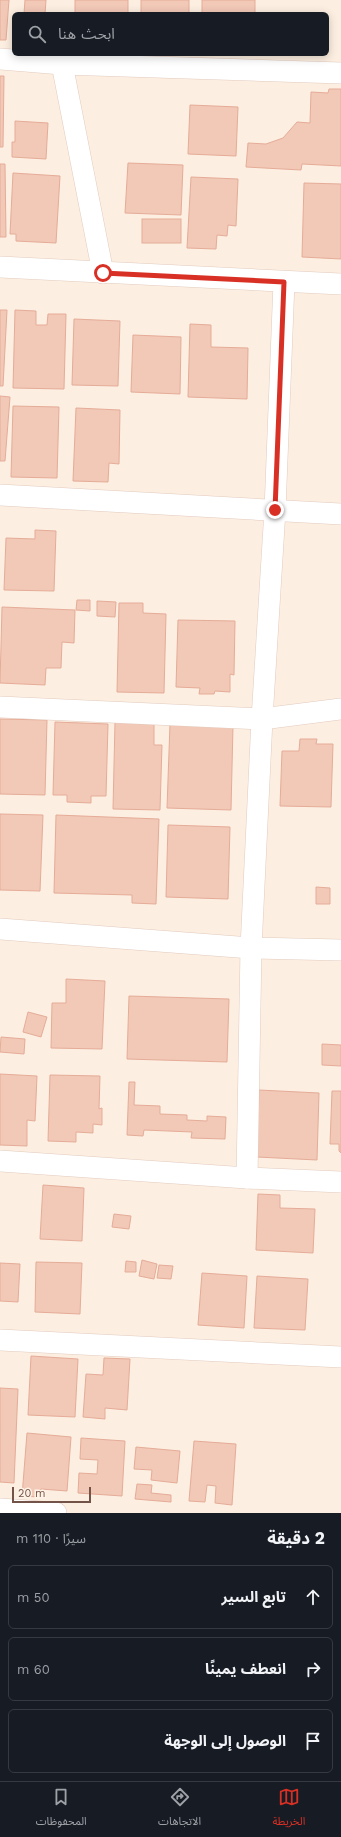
<!DOCTYPE html>
<html lang="ar">
<head>
<meta charset="utf-8">
<style>
	:root { --surface:#171b24; --page:#242831; --text:#f1f3f6; --muted:#9ea1a6; --line:#363941; --accent:#d93025 }
	body { margin:0; font-family:"Work Sans","Noto Sans Arabic",sans-serif; background:var(--page); color:var(--text); direction:rtl }
	.scale { position:absolute; left:12px; bottom:10px; width:79px; box-sizing:border-box; padding-left:4px; border:2px solid #735247; border-top:0; font-size:11px; line-height:14px; white-space:nowrap; color:#735247; -webkit-text-stroke:3px #fff2e6; paint-order:stroke }
	.stop { position:absolute; width:12px; height:12px; margin:-9px; border:3px solid #d93025; border-radius:50%; background:#fff }
	.stop.end { background:#d93025; border-color:#fff; box-shadow:0 1px 4px #0008 }
	.list { margin:0; padding:0; list-style:none }
	h2 { display:flex; justify-content:space-between; align-items:center; height:52px; margin:0; padding:0 16px; font-size:17px }
	h2 small { font-size:13px; font-weight:400; color:var(--muted) }
	.list li { display:grid; grid-template-columns:26px 1fr auto; gap:12px; align-items:center; box-sizing:border-box; height:64px; margin:0 8px 8px; padding:0 8px; border:1px solid var(--line); border-radius:6px }
	.list b { display:block; font-size:15px; white-space:nowrap }
	.list em { font-size:13px; font-style:normal; color:var(--muted) }
	.icon { flex:none; width:22px; height:22px; fill:none; stroke:currentColor; stroke-width:2; stroke-linecap:round; stroke-linejoin:round }
	.map { position:relative; flex:none; width:341px; height:1513px; overflow:hidden; direction:ltr }
	.search { position:absolute; background:var(--surface); box-shadow:0 2px 10px #0003; left:12px; right:12px; top:12px; height:44px; display:flex; align-items:center; gap:10px; box-sizing:border-box; padding:0 14px; border-radius:6px; color:var(--muted); font-size:15px }
	.sheet { height:268px; background:var(--surface) }
	nav { display:flex; justify-content:space-around; align-items:center; box-sizing:border-box; height:56px; border-top:1px solid var(--line); background:var(--surface); font-size:11px; color:var(--muted) }
	nav a { display:grid; justify-items:center; gap:2px }
	nav .on { color:var(--accent) }
	.map>svg:first-child { display:block }
	.building { fill:#f2c8b7; stroke:#e5ac98 }
	.lines { fill:none; stroke-linecap:round; stroke-linejoin:round }
	.minor-casing { stroke:#e2cbbf; stroke-width:22 }
	.minor { stroke:#fff; stroke-width:21 }
	.route { stroke:#d93025; stroke-width:5 }
</style>
</head>
<body>
<div class="map">
<svg width="341" height="1513" viewBox="0 0 341 1513">
	<rect width="100%" height="100%" fill="#fceee0"/>
	<g class="building">
		<polygon points="0,0 9,0 6,40 0,40"/>
		<polygon points="25,0 46,0 45,14 24,14"/>
		<rect x="75" y="0" width="53" height="14"/>
		<rect x="141" y="0" width="48" height="14"/>
		<rect x="202" y="0" width="53" height="14"/>
		<polygon points="0,76 4,76 3,147 0,147"/>
		<polygon points="329,89 341,89 341,166 302,164 301,170 246,167 248,143 266,144 283,138 297,122 310,123 311,92 328,93"/>
		<polygon points="190,105 238,107 236,156 188,154"/>
		<polygon points="15,121 48,123 46,159 12,157 12,142 15,142"/>
		<polygon points="128,163 183,165 181,215 125,213"/>
		<polygon points="0,164 5,164 6,237 0,237"/>
		<polygon points="13,173 60,176 56,243 16,241 16,234 10,234"/>
		<polygon points="191,177 238,179 236,226 228,225 227,236 217,235 216,249 187,248"/>
		<polygon points="304,183 341,184 341,259 302,257"/>
		<rect x="142" y="219" width="39" height="24"/>
		<polygon points="0,310 7,310 3,386 0,386"/>
		<polygon points="15,310 36,311 36,325 47,325 48,314 66,314 64,389 13,388"/>
		<polygon points="74,319 120,321 118,386 72,385"/>
		<polygon points="190,324 211,325 211,347 248,348 247,399 188,397"/>
		<polygon points="133,335 181,337 180,394 131,392"/>
		<polygon points="0,396 10,397 5,461 0,461"/>
		<polygon points="13,406 59,407 57,478 11,477"/>
		<polygon points="76,408 120,410 119,464 109,463 108,482 73,481"/>
		<polygon points="35,530 56,531 54,591 4,590 6,538 35,539"/>
		<polygon points="77,600 90,600 90,611 76,610"/>
		<polygon points="97,601 116,602 115,617 97,616"/>
		<polygon points="119,603 143,603 143,613 166,614 164,693 117,692"/>
		<polygon points="2,607 75,610 74,643 62,642 61,668 46,668 45,685 0,683"/>
		<polygon points="178,620 235,621 234,675 230,674 230,692 215,691 214,694 199,694 200,688 176,687"/>
		<polygon points="0,719 47,720 45,795 0,794"/>
		<polygon points="55,722 108,724 106,796 91,796 91,803 67,802 67,795 53,795"/>
		<polygon points="115,722 154,723 154,745 162,745 160,810 113,809"/>
		<polygon points="170,724 233,726 231,810 167,808"/>
		<polygon points="300,739 317,739 316,744 333,744 331,807 280,806 282,751 299,751"/>
		<polygon points="0,814 43,815 40,891 0,890"/>
		<polygon points="56,815 159,819 156,904 132,903 132,895 54,893"/>
		<polygon points="168,825 230,827 228,899 166,897"/>
		<polygon points="316,887 330,888 330,904 316,904"/>
		<polygon points="66,979 105,981 102,1049 51,1048 52,1003 66,1003"/>
		<polygon points="129,996 229,999 227,1062 127,1059"/>
		<polygon points="28,1012 47,1017 41,1037 23,1032"/>
		<polygon points="1,1037 25,1039 24,1054 0,1052"/>
		<polygon points="322,1044 341,1045 341,1066 322,1065"/>
		<polygon points="0,1074 37,1076 35,1121 27,1120 27,1146 0,1145"/>
		<polygon points="50,1075 100,1076 99,1109 102,1108 102,1125 93,1124 93,1133 76,1132 76,1142 48,1141"/>
		<polygon points="129,1082 135,1082 134,1105 160,1106 160,1114 187,1115 187,1120 207,1121 207,1116 226,1117 225,1139 191,1138 192,1132 144,1130 143,1136 127,1135"/>
		<polygon points="259,1090 319,1093 317,1160 257,1157"/>
		<polygon points="332,1091 341,1091 341,1153 339,1151 339,1144 330,1144"/>
		<polygon points="43,1185 84,1188 82,1241 40,1239"/>
		<polygon points="258,1194 280,1195 280,1208 315,1209 313,1253 256,1250"/>
		<polygon points="114,1214 131,1216 129,1229 112,1227"/>
		<polygon points="142,1260 157,1264 154,1279 139,1276"/>
		<polygon points="126,1261 136,1262 136,1272 125,1272"/>
		<polygon points="36,1262 82,1263 80,1314 35,1312"/>
		<polygon points="0,1263 20,1264 18,1302 0,1301"/>
		<polygon points="159,1265 173,1266 171,1279 157,1278"/>
		<polygon points="202,1273 247,1276 244,1328 198,1325"/>
		<polygon points="257,1276 308,1279 305,1330 254,1328"/>
		<polygon points="31,1356 78,1359 75,1417 28,1415"/>
		<polygon points="104,1358 130,1359 127,1410 105,1408 105,1419 83,1417 86,1374 103,1375"/>
		<polygon points="0,1388 18,1389 14,1483 0,1482"/>
		<polygon points="27,1433 71,1437 67,1491 41,1489 40,1497 22,1496"/>
		<polygon points="81,1438 125,1441 122,1496 78,1493 79,1473 97,1474 98,1460 80,1459"/>
		<polygon points="194,1441 236,1444 232,1505 215,1503 216,1486 207,1485 205,1502 189,1501"/>
		<polygon points="136,1447 180,1451 177,1483 151,1480 152,1470 134,1469"/>
		<polygon points="137,1484 152,1485 151,1493 171,1495 171,1502 135,1499"/>
	</g>
	<g class="lines">
		<defs>
			<g id="minor">
				<polyline points="0,59 62,64 341,73"/>
				<polyline points="62,64 103,273"/>
				<polyline points="0,267 341,284"/>
				<polyline points="0,495 341,514"/>
				<polyline points="0,707 262,719 341,709"/>
				<polyline points="0,929 251,948 341,950"/>
				<polyline points="0,1161 247,1178 341,1182"/>
				<polyline points="247,1178 251,948 262,719 275,510 284,282"/>
				<polyline points="0,1340 341,1357"/>
				<polyline points="0,1509 56,1513"/>
			</g>
		</defs>
		<use href="#minor" class="minor-casing"/>
		<use href="#minor" class="minor"/>
	</g>
	<g class="lines">
		<polyline class="route" points="103,273 284,282 275,510"/>
	</g>
</svg>
<div class="scale">20 m</div>
<div class="stop" style="left:103px;top:273px"></div>
<div class="stop end" style="left:275px;top:510px"></div>
<div class="search"><svg class="icon" aria-label="search" viewBox="0 0 24 24"><circle cx="10" cy="10" r="6"/><path d="M15 15l6 6"/></svg>ابحث هنا</div>
</div>
<section class="sheet">
<h2>2 دقيقة<small>سيرًا · 110 m</small></h2>
<ul class="list">
<li><svg class="icon" aria-label="ahead" viewBox="0 0 24 24"><path d="M12 20V5M6 11l6-6 6 6"/></svg><div><b>تابع السير</b></div><em>50 m</em></li>
<li><svg class="icon" aria-label="right" viewBox="0 0 24 24"><path d="M7 20v-9h11M14 6l5 5-5 5"/></svg><div><b>انعطف يمينًا</b></div><em>60 m</em></li>
<li><svg class="icon" aria-label="arrive" viewBox="0 0 24 24"><path d="M6 21V4h12l-3 4 3 4H6"/></svg><div><b>الوصول إلى الوجهة</b></div></li>
</ul>
</section>
<nav>
<a class="on"><svg class="icon" aria-label="map" viewBox="0 0 24 24"><path d="M3 6l6-2 6 2 6-2v14l-6 2-6-2-6 2zM9 4v14M15 6v14"/></svg>الخريطة</a>
<a><svg class="icon" aria-label="directions" viewBox="0 0 24 24"><path d="M12 3l9 9-9 9-9-9zM9 14v-3h6M13 9l2 2-2 2"/></svg>الاتجاهات</a>
<a><svg class="icon" aria-label="saved" viewBox="0 0 24 24"><path d="M7 4h10v16l-5-4-5 4z"/></svg>المحفوظات</a>
</nav>
</body>
</html>
